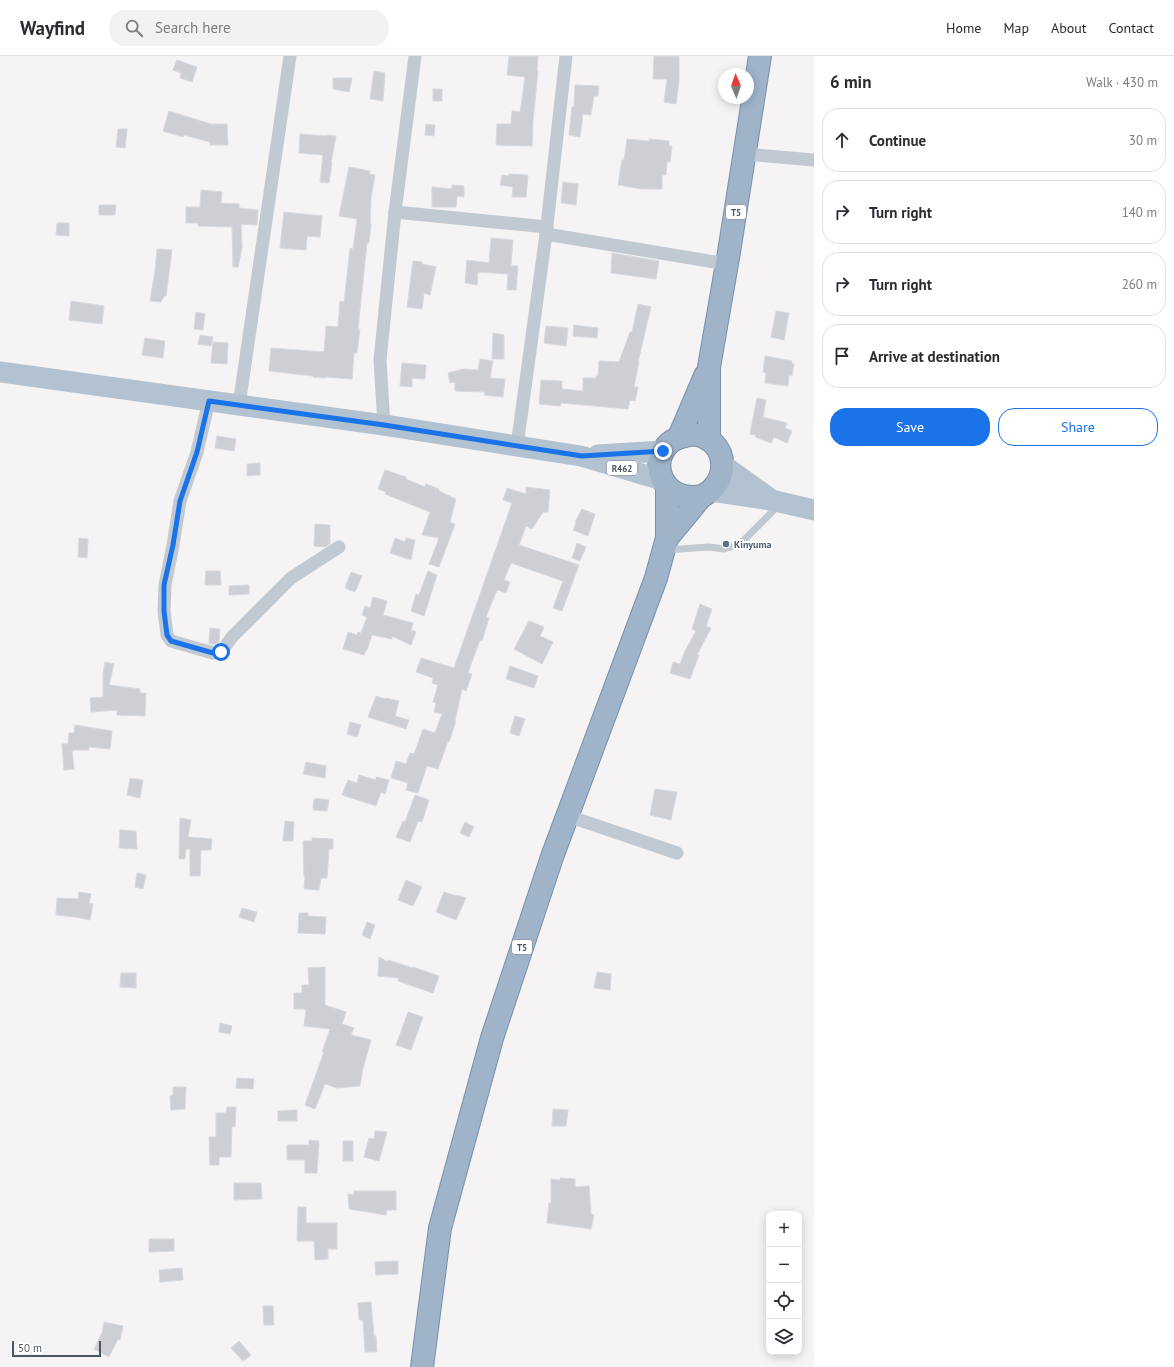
<!DOCTYPE html>
<html lang="en">
<head>
<meta charset="utf-8">
<style>
	:root { --surface:#fff; --page:#f2f2f3; --text:#2b2b33; --muted:#7c7c81; --line:#e1e1e2; --accent:#1a73e8 }
	body { margin:0; font-family:"PT Sans",sans-serif; background:var(--page); color:var(--text) }
	.controls { position:absolute; right:12px; bottom:12px; display:grid; overflow:hidden; border-radius:8px; box-shadow:0 2px 10px #0003 }
	.controls button { width:36px; height:36px; display:grid; place-items:center; padding:0; border:0; border-bottom:1px solid var(--line); background:var(--surface); color:var(--text); font:20px sans-serif }
	.compass { position:absolute; left:718px; top:12px; width:36px; height:36px; border-radius:50%; background:var(--surface); box-shadow:0 2px 10px #0003; rotate:358deg }
	.scale { position:absolute; left:12px; bottom:10px; width:89px; box-sizing:border-box; padding-left:4px; border:2px solid #4a5661; border-top:0; font-size:11px; line-height:14px; white-space:nowrap; color:#4a5661; -webkit-text-stroke:3px #fff; paint-order:stroke }
	.stop { position:absolute; width:12px; height:12px; margin:-9px; border:3px solid #1a73e8; border-radius:50%; background:#fff }
	.stop.end { background:#1a73e8; border-color:#fff; box-shadow:0 1px 4px #0008 }
	.list { margin:0; padding:0; list-style:none }
	h2 { display:flex; justify-content:space-between; align-items:center; height:52px; margin:0; padding:0 16px; font-size:17px }
	h2 small { font-size:13px; font-weight:400; color:var(--muted) }
	.list li { display:grid; grid-template-columns:26px 1fr auto; gap:12px; align-items:center; box-sizing:border-box; height:64px; margin:0 8px 8px; padding:0 8px; border:1px solid var(--line); border-radius:16px }
	.list b { display:block; font-size:15px; white-space:nowrap }
	.list em { font-size:13px; font-style:normal; color:var(--muted) }
	.actions { display:flex; gap:8px; padding:12px 16px }
	.actions a { flex:1; padding:9px 0; border:1px solid var(--accent); border-radius:16px; text-align:center; font-size:14px; color:var(--accent) }
	.actions .main { background:var(--accent); color:#fff }
	.icon { flex:none; width:22px; height:22px; fill:none; stroke:currentColor; stroke-width:2; stroke-linecap:round; stroke-linejoin:round }
	.map { position:relative; flex:none; width:814px; height:1311px; overflow:hidden }
	header { display:flex; align-items:center; gap:24px; box-sizing:border-box; height:56px; padding:0 20px; background:var(--surface); border-bottom:1px solid var(--line) }
	header strong { font-size:19px }
	nav { display:flex; gap:22px; margin-inline-start:auto; font-size:14px }
	.search { width:280px; height:36px; background:var(--page); display:flex; align-items:center; gap:10px; box-sizing:border-box; padding:0 14px; border-radius:16px; color:var(--muted); font-size:15px }
	main { display:flex }
	aside { flex:1; background:var(--surface) }
	.map>svg:first-child { display:block }
	.building { fill:#cdcfd5; stroke:#d7d9de }
	.lines { fill:none; stroke-linecap:round; stroke-linejoin:round }
	.trunk-casing { stroke:#7690ad; stroke-width:24 }
	.service { stroke:#c1cad2; stroke-width:7 }
	.minor { stroke:#c1cad2; stroke-width:13 }
	.primary { stroke:#b3c2d1; stroke-width:21 }
	.trunk { stroke:#9fb4c9; stroke-width:22 }
	.route { stroke:#1a73e8; stroke-width:5 }
	.service-dot { fill:#5c6f8a; stroke:#fff; stroke-width:1.5 }
	.labels { text-anchor:middle; dominant-baseline:central; stroke-width:4; stroke-linejoin:round; paint-order:stroke }
	.shield { fill:#fff; stroke:#808990; stroke-width:1 }
	.shield-label { font-size:9px; font-weight:bold; fill:#4a5661 }
	.service-label { font-size:10px; font-weight:bold; fill:#4e5e75; stroke:#fff; text-anchor:start }
</style>
</head>
<body>
<header>
<strong>Wayfind</strong>
<div class="search"><svg class="icon" aria-label="search" viewBox="0 0 24 24"><circle cx="10" cy="10" r="6"/><path d="M15 15l6 6"/></svg>Search here</div>
<nav><a>Home</a><a>Map</a><a>About</a><a>Contact</a></nav>
</header>
<main>
<div class="map">
<svg width="814" height="1311" viewBox="0 0 814 1311">
	<rect width="100%" height="100%" fill="#f5f3f3"/>
	<g class="building">
		<polygon points="509,0 538,0 537,15 538,15 533,65 532,90 496,89 497,68 511,68 512,55 520,56 522,44 525,21 507,19"/>
		<polygon points="654,0 679,0 679,25 676,48 664,46 667,23 653,23"/>
		<polygon points="177,4 197,11 192,26 180,22 181,17 173,14"/>
		<polygon points="374,15 385,17 383,45 370,43"/>
		<polygon points="333,22 352,22 349,36 333,33"/>
		<polygon points="575,29 599,30 598,40 594,40 591,59 583,58 580,81 569,79 572,51 574,51"/>
		<rect x="433" y="33" width="9" height="12"/>
		<polygon points="169,55 211,68 227,68 228,89 210,89 210,86 184,79 183,81 163,75"/>
		<polygon points="426,68 435,69 434,80 425,79"/>
		<polygon points="118,73 127,73 125,92 116,91"/>
		<polygon points="300,78 327,80 327,79 336,80 331,107 332,107 329,127 320,126 323,99 299,97"/>
		<polygon points="627,83 649,85 649,83 669,85 669,90 672,90 670,106 667,106 666,119 662,119 662,133 642,133 618,129 622,104 624,104"/>
		<polygon points="349,111 370,115 369,118 375,119 371,142 370,168 371,168 369,187 367,187 358,273 360,273 357,297 354,297 352,323 325,321 325,322 313,321 313,320 269,315 271,292 324,296 326,270 338,271 340,245 344,246 350,192 353,193 357,163 339,160"/>
		<polygon points="509,118 528,119 526,141 512,141 513,131 500,129 502,119 509,120"/>
		<polygon points="563,126 578,128 576,149 561,147"/>
		<polygon points="452,129 464,130 464,141 457,140 456,151 432,151 432,131 452,133"/>
		<polygon points="201,134 222,136 221,147 239,148 239,152 258,154 257,169 241,168 242,192 238,211 233,211 232,171 198,170 198,167 186,167 186,151 200,151"/>
		<polygon points="99,149 116,149 115,159 99,159"/>
		<polygon points="284,156 322,160 320,181 307,180 306,194 280,192"/>
		<polygon points="57,167 69,167 69,180 56,179"/>
		<polygon points="491,182 513,184 511,210 518,210 516,234 507,234 508,218 478,216 477,229 465,227 467,204 489,207"/>
		<polygon points="157,193 172,194 166,240 164,240 161,246 150,245 155,215"/>
		<polygon points="612,197 659,205 656,223 611,217"/>
		<polygon points="413,205 422,206 422,208 436,211 430,239 424,237 422,253 407,251"/>
		<polygon points="71,245 104,250 102,268 69,264"/>
		<polygon points="638,248 651,251 638,306 639,306 634,331 638,331 635,345 630,344 628,353 561,347 560,350 539,348 541,324 562,325 562,333 583,335 583,322 596,322 596,320 598,320 599,305 619,306 630,276 632,276"/>
		<polygon points="776,255 789,257 784,284 771,281"/>
		<polygon points="196,256 205,258 203,274 194,273"/>
		<polygon points="574,269 598,272 597,282 573,280"/>
		<polygon points="546,270 568,272 566,290 544,287"/>
		<polygon points="493,277 504,279 504,303 492,303"/>
		<polygon points="200,279 213,281 211,290 198,288"/>
		<polygon points="145,282 165,285 163,302 142,299"/>
		<polygon points="213,286 228,287 227,308 211,307"/>
		<polygon points="765,300 792,305 792,308 794,308 792,320 789,319 788,330 765,327 766,317 763,316"/>
		<polygon points="480,303 493,305 490,322 505,323 503,341 484,339 485,336 455,335 455,326 450,327 448,317 463,313 478,314"/>
		<polygon points="402,307 426,309 425,323 412,322 412,331 400,330"/>
		<polygon points="757,342 766,344 763,361 787,367 785,372 792,375 787,387 774,381 771,387 755,381 756,379 750,378"/>
		<polygon points="217,380 236,383 234,395 215,392"/>
		<polygon points="260,407 260,419 247,420 247,408"/>
		<polygon points="385,414 406,421 406,423 425,431 426,428 439,433 439,435 456,443 450,466 455,468 439,511 429,508 439,482 422,479 430,456 385,438 386,436 378,433"/>
		<polygon points="526,431 550,434 548,456 543,456 532,473 526,470 519,489 579,509 562,555 553,552 563,525 511,507 504,524 510,526 506,537 497,534 486,561 489,562 482,585 480,584 468,617 472,618 466,635 462,633 455,665 456,665 449,686 448,685 438,713 427,710 418,737 406,734 408,727 391,722 396,705 406,708 410,697 414,698 423,673 435,677 442,658 434,656 436,647 433,646 438,629 432,627 433,622 416,616 421,602 454,612 512,447 503,444 507,432 526,438"/>
		<polygon points="582,453 595,458 588,480 573,474 576,467 575,466"/>
		<polygon points="315,468 330,469 330,488 325,491 314,490"/>
		<polygon points="79,482 88,483 87,502 78,501"/>
		<polygon points="395,482 405,486 406,482 415,484 411,504 390,497"/>
		<polygon points="577,487 586,491 580,505 572,502"/>
		<polygon points="206,515 220,515 221,529 205,529"/>
		<polygon points="428,515 437,519 424,560 411,555 416,538 419,539"/>
		<polygon points="351,516 362,520 355,536 345,532"/>
		<polygon points="249,529 249,538 229,539 229,530"/>
		<polygon points="373,541 387,545 383,559 413,567 411,574 416,576 411,589 392,580 392,583 372,579 367,594 366,594 364,599 343,593 348,576 357,579 358,576 361,577 367,561 362,559 365,550 370,552"/>
		<polygon points="700,548 712,553 706,570 711,572 697,599 699,599 690,623 670,617 673,606 680,608 685,595 696,575 692,573"/>
		<polygon points="529,565 544,571 540,580 553,586 542,608 514,593"/>
		<polygon points="210,572 220,573 219,585 217,588 209,588"/>
		<polygon points="105,606 114,608 109,629 140,633 140,637 146,637 145,660 117,659 117,654 91,656 90,642 103,641 103,618"/>
		<polygon points="510,610 538,620 534,632 506,623"/>
		<polygon points="376,640 385,643 386,642 399,645 395,660 409,664 406,673 368,661"/>
		<polygon points="515,660 525,663 519,680 510,677"/>
		<polygon points="350,666 361,669 357,681 347,678"/>
		<polygon points="75,669 112,675 110,693 89,691 89,694 72,694 74,713 64,714 62,688 68,688 69,677 74,677"/>
		<polygon points="306,706 326,710 325,722 303,718"/>
		<polygon points="359,719 376,724 376,721 389,724 385,738 381,736 376,750 342,739 348,724 357,727"/>
		<polygon points="130,722 143,724 140,742 127,739"/>
		<polygon points="655,733 677,736 671,764 650,759"/>
		<polygon points="415,739 429,744 422,766 418,765 410,786 396,781 403,765 405,766"/>
		<polygon points="316,742 329,744 327,755 313,754 314,743 316,743"/>
		<polygon points="180,762 191,764 188,781 212,783 211,794 201,794 200,820 190,820 190,793 186,793 185,803 179,803"/>
		<polygon points="285,765 294,766 293,785 283,785"/>
		<polygon points="465,766 474,771 469,781 460,777"/>
		<polygon points="120,774 136,775 137,793 119,792"/>
		<polygon points="312,782 333,783 333,793 329,793 327,822 321,822 319,834 304,833 305,820 304,820 303,785 312,785"/>
		<polygon points="137,817 146,819 143,833 135,831"/>
		<polygon points="406,824 422,831 413,850 398,844"/>
		<polygon points="79,836 91,838 89,847 93,848 90,864 75,861 56,859 57,842 78,843"/>
		<polygon points="444,836 457,840 457,839 466,842 456,864 436,856"/>
		<polygon points="242,852 257,856 254,866 239,861"/>
		<polygon points="299,857 308,857 308,860 326,861 325,878 298,877"/>
		<polygon points="367,866 375,869 370,883 362,879"/>
		<polygon points="379,901 388,906 388,904 413,912 413,911 439,920 433,937 398,925 399,922 378,920"/>
		<polygon points="325,911 325,949 346,956 342,968 354,972 351,979 371,984 363,1012 360,1030 337,1032 325,1028 315,1053 305,1049 324,996 322,996 330,973 304,970 306,953 294,953 294,937 302,937 302,929 309,929 308,912"/>
		<polygon points="597,916 611,918 610,934 594,932"/>
		<polygon points="121,917 136,917 136,932 120,931"/>
		<polygon points="408,956 423,961 411,994 396,989"/>
		<polygon points="220,967 232,970 230,978 219,976"/>
		<polygon points="237,1022 254,1023 253,1033 236,1032"/>
		<polygon points="173,1031 186,1031 185,1053 171,1054 170,1040 173,1039"/>
		<polygon points="227,1051 236,1051 235,1071 232,1070 231,1101 219,1101 219,1109 210,1109 209,1081 216,1081 216,1057 226,1057"/>
		<polygon points="553,1053 568,1054 566,1070 552,1070"/>
		<polygon points="297,1054 297,1065 278,1065 278,1055"/>
		<polygon points="375,1075 387,1076 379,1105 364,1101 369,1082 374,1083"/>
		<polygon points="309,1084 319,1085 317,1117 305,1117 305,1104 287,1104 287,1089 309,1089"/>
		<rect x="343" y="1085" width="10" height="20"/>
		<polygon points="560,1122 575,1123 575,1131 589,1130 591,1158 594,1159 591,1173 547,1167 549,1147 551,1147 551,1123 560,1124"/>
		<polygon points="234,1127 261,1127 262,1143 234,1144"/>
		<polygon points="354,1135 396,1135 396,1154 387,1154 386,1159 349,1153 348,1138 354,1139"/>
		<polygon points="298,1151 306,1151 306,1167 337,1167 337,1193 328,1193 328,1203 315,1204 314,1185 297,1185"/>
		<polygon points="149,1183 174,1183 174,1195 149,1196"/>
		<polygon points="398,1205 398,1218 376,1219 375,1206"/>
		<polygon points="182,1212 183,1224 160,1226 159,1214"/>
		<polygon points="371,1246 374,1280 376,1280 377,1296 365,1296 363,1264 359,1264 358,1247"/>
		<polygon points="263,1250 273,1250 274,1269 264,1269"/>
		<polygon points="104,1266 123,1270 120,1284 118,1283 109,1301 94,1293 102,1277"/>
		<polygon points="239,1285 251,1299 243,1305 231,1292"/>
	</g>
	<g class="lines">
		<defs>
			<g id="trunk">
				<polyline points="679,381 705,320"/>
				<polyline points="709,384 709,311 729,196 760,0"/>
				<path d="M667,482c11,-13 22,-26 33,-40 4,-4 9,-5 12,-9 13,-12 14,-33 1,-46 -8,-7 -18,-10 -28,-7 -41,8 -31,69 17,60"/>
				<polyline points="422,1311 440,1172 492,982 552,801 656,522 667,482 667,431"/>
			</g>
		</defs>
		<use href="#trunk" class="trunk-casing"/>
		<polyline class="service" points="666,494 709,491 724,493 740,488 779,449"/>
		<g class="minor">
			<polyline points="745,98 814,104"/>
			<polyline points="395,156 547,171"/>
			<polyline points="546,178 727,208"/>
			<polyline points="209,345 197,396 180,445 173,489 165,529 164,555 167,579 171,585 213,597 221,596 232,581 291,522 339,491"/>
			<polyline points="239,349 290,0"/>
			<polyline points="384,369 380,304 395,156 415,0"/>
			<polyline points="517,390 546,178 566,0"/>
			<polyline points="568,760 677,797"/>
		</g>
		<g class="primary">
			<polyline points="0,316 384,369 581,400 662,424"/>
			<polyline points="598,399 663,395"/>
			<polyline points="723,409 769,442"/>
			<polyline points="711,435 771,444 814,454"/>
		</g>
		<use href="#trunk" class="trunk"/>
	</g>
	<g class="lines">
		<polyline class="route" points="221,596 213,597 171,585 167,579 164,555 164,529 173,489 180,445 197,396 209,345 384,369 582,400 663,395"/>
	</g>
	<circle class="service-dot" cx="726" cy="488" r="4"/>
	<g class="labels">
		<g class="shield">
			<rect x="726" y="149" width="20" height="14" rx="3"/>
			<rect x="607" y="405" width="30" height="14" rx="3"/>
			<rect x="512" y="884" width="20" height="14" rx="3"/>
		</g>
		<g class="shield-label">
			<text x="736" y="156">T5</text>
			<text x="622" y="412">R462</text>
			<text x="522" y="891">T5</text>
		</g>
		<g class="service-label">
			<text x="734" y="488">Kinyuma</text>
		</g>
	</g>
</svg>
<div class="controls">
<button>+</button>
<button>−</button>
<button><svg class="icon" aria-label="locate" viewBox="0 0 24 24"><circle cx="12" cy="12" r="6"/><path d="M12 2v4M12 18v4M2 12h4M18 12h4"/></svg></button>
<button><svg class="icon" aria-label="layers" viewBox="0 0 24 24"><path d="M12 4l9 5-9 5-9-5zM3 14l9 5 9-5"/></svg></button>
</div>
<svg class="compass" viewBox="-18 -18 36 36"><path d="M0-13l5 13h-10z" fill="#e53935"/><path d="M0 13l5-13h-10z" fill="#7c7c81"/></svg>
<div class="scale">50 m</div>
<div class="stop" style="left:221px;top:596px"></div>
<div class="stop end" style="left:663px;top:395px"></div>
</div>
<aside>
<h2>6 min<small>Walk · 430 m</small></h2>
<ul class="list">
<li><svg class="icon" aria-label="ahead" viewBox="0 0 24 24"><path d="M12 20V5M6 11l6-6 6 6"/></svg><div><b>Continue</b></div><em>30 m</em></li>
<li><svg class="icon" aria-label="right" viewBox="0 0 24 24"><path d="M7 20v-9h11M14 6l5 5-5 5"/></svg><div><b>Turn right</b></div><em>140 m</em></li>
<li><svg class="icon" aria-label="right" viewBox="0 0 24 24"><path d="M7 20v-9h11M14 6l5 5-5 5"/></svg><div><b>Turn right</b></div><em>260 m</em></li>
<li><svg class="icon" aria-label="arrive" viewBox="0 0 24 24"><path d="M6 21V4h12l-3 4 3 4H6"/></svg><div><b>Arrive at destination</b></div></li>
</ul>
<div class="actions"><a class="main">Save</a><a>Share</a></div>
</aside>
</main>
</body>
</html>
